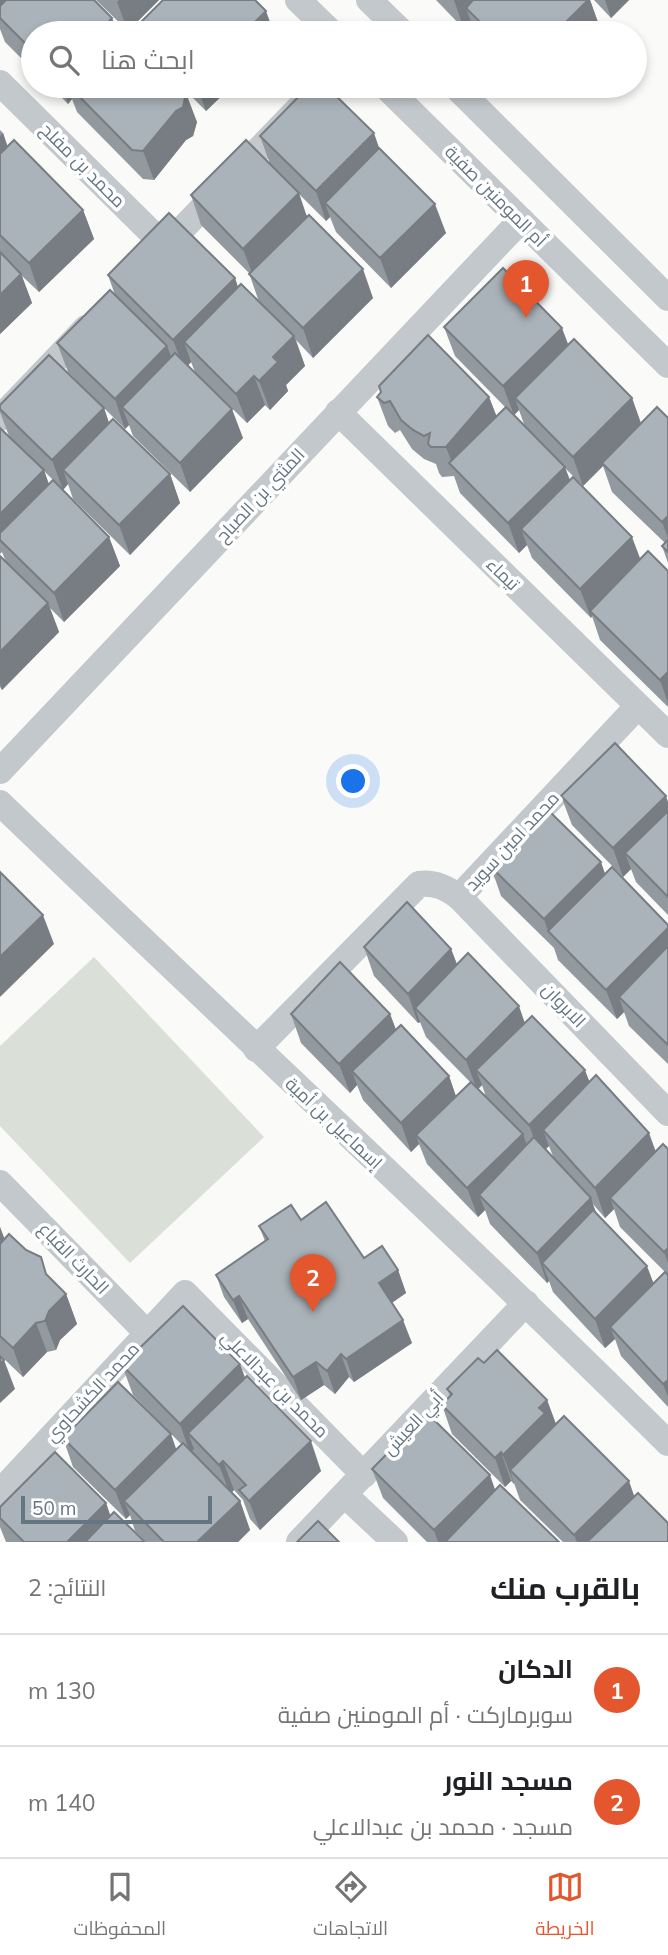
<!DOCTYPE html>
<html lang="ar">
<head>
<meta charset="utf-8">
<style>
	:root { --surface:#fff; --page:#f2f2f2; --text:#202124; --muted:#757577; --line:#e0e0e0; --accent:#e4572e }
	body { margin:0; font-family:Mulish,Cairo,sans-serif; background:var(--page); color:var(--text); direction:rtl }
	.scale { position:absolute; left:21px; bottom:18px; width:191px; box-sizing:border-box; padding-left:7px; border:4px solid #657683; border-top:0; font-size:19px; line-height:24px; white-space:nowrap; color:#657683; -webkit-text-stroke:5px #fff; paint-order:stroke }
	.you { position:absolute; left:354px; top:782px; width:24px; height:24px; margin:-18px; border:5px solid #fff; border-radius:50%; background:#1a73e8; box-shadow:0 0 0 10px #1a73e833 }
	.badge { display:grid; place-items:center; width:46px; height:46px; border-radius:50%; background:var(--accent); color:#fff; font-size:23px; font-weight:700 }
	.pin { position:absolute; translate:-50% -58px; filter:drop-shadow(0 2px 4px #0008) }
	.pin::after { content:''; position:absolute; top:37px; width:24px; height:21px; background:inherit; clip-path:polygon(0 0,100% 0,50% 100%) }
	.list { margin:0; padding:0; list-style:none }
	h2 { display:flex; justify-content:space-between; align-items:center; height:91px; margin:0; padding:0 28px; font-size:30px }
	h2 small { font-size:23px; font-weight:400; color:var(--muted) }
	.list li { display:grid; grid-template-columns:46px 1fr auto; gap:21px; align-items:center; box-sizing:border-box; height:112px; padding:0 28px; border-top:2px solid var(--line) }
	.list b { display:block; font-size:26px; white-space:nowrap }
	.list p { margin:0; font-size:23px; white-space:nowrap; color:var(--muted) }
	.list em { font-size:23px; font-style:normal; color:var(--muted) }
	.icon { flex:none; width:38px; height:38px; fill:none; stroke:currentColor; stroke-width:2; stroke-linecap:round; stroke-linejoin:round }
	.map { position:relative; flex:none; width:668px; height:1542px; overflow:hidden; direction:ltr }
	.search { position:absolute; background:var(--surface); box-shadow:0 4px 10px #0003; left:21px; right:21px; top:21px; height:77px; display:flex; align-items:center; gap:18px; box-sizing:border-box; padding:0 24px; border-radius:38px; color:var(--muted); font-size:26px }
	.sheet { height:315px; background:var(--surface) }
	nav { display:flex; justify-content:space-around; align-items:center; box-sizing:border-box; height:98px; border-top:2px solid var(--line); background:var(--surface); font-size:19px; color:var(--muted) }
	nav a { display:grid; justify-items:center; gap:4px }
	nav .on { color:var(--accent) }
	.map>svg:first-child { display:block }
	.green { fill:#dadfd7 }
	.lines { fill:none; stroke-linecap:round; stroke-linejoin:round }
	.minor { stroke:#c3c8cc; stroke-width:26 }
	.wall { fill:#929a9f; fill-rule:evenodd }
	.shaded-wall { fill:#777d82 }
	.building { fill:#aab3b9; stroke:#777d82; stroke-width:2 }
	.labels { text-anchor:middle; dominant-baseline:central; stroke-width:7; stroke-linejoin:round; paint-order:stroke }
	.street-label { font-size:18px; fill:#657683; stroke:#fff }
</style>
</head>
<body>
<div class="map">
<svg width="668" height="1542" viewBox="0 0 668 1542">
	<rect width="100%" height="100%" fill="#fafaf8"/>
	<polygon class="green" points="94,957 264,1137 130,1263 0,1126 0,1046"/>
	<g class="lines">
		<g class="minor">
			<polyline points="298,0 332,33"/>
			<polyline points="369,0 403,33"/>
			<polyline points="0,83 165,246"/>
			<polyline points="385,86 668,365"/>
			<polyline points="455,86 668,298"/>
			<polyline points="159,253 320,86"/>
			<polyline points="338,412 668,735"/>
			<polyline points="0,418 86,328"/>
			<polyline points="0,771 521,220"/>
			<path d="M0,803c222,214 449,423 668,640"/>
			<polyline points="459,897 668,1113"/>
			<path d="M256,1049l163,-165c16,-2 28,4 40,13l179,-191"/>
			<polyline points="0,1183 147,1333"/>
			<polyline points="0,1492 185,1293 364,1475"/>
			<polyline points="345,1495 395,1542"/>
			<polyline points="299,1542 526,1303"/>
		</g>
	</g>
	<g class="wall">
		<polygon points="0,0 112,18 118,33 124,33 33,33 33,70 5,42 0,29"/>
		<polygon points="96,0 159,0 128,31"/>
		<polygon points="436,0 590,0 600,28 595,33 475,33 471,22 464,29"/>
		<polygon points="594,0 629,0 611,18"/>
		<polygon points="138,25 274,33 141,33"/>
		<polygon points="50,86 178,86 197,122 193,136 186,140 154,180 143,179 77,112 72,99 68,104"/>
		<polygon points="181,86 232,86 206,111"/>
		<polygon points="525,86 542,86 533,94"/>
		<polygon points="0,130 3,133 7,146 83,210 94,239 39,292 22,276 32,303 0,334"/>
		<polygon points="260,136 379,148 446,233 391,288 336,232 330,217 326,221 284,179 307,216 373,298 313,358 296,340 305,366 286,385 288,391 270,410 265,405 247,423 195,372 191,362 188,366 243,438 190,492 133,436 129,425 125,429 68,372 57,343 115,295 108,275 235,278 238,288 259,302 249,273 201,225 191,195 270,164"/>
		<path d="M444,327l124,18 64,53 9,25 27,-5v145l-6,-17 3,-3 -53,-51 -9,-26 -20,20 -18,-18 5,12 70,79 28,12v136l-68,-67 -8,-24 -1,2 -59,-60 -5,-13 -8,8 -59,-60 -6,-17 -12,1 -3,-4 -3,-9 -12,-5 -12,-10 -12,-19 -5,3 -7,-7 -11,-29h112l8,20 9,-9 -51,-52zM519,410l6,17 -11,-12z"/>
		<polygon points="0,405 104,408 109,423 170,474 180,503 130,555 73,499 68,484 63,490 44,471 49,484 109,537 120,566 64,622 50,608 59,632 2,690 0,687 0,556 6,562 2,552 0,554 0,428 9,436 0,412"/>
		<polygon points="561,796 668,802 668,915 636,882 631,869 623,877 572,825"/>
		<polygon points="491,867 605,874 668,925 668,1064 629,1026 624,1012 617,1019 558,960 554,948 501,896"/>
		<path d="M364,947l87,2 6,15 68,59 64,59 67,69 12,-2v126l-48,-48 -6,-18 -9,9 -13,-15 4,9 57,71 15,-8v132l-47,-51 -6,-17 -10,9 -52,-56 -4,-11 -2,2 -57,-59 -5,-14 -7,7 -51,-53 -8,-20 -8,8 -48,-52 -6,-15 -7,8 -49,-50 -10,-29h99l6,16 53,46 7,21 15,-14 -45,-46 -6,-15 -2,1 -44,-47zM482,1085l4,12 -8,-8zM549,1146l5,13 -9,-10z"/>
		<polygon points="301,1220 364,1258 398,1270 406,1293 392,1303 412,1343 354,1382 349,1377 335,1394 324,1385 301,1400 248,1319 242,1323 224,1297 216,1275 265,1241 259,1226"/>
		<polygon points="0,1227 4,1239 47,1275 66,1294 77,1324 60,1340 56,1350 47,1352 23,1377 0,1355"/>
		<polygon points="484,1363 547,1400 556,1424 634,1496 668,1542 563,1542 520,1500 514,1483 514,1484 511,1481 505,1487 452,1434 442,1405 450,1396 447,1389"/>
		<polygon points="122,1365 245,1378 321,1471 260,1530 250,1519 243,1500 234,1490 232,1492 240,1501 250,1530 238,1542 146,1542 135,1531 130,1515 126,1519 73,1467 63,1438 177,1450 182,1445 133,1395"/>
		<polygon points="372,1469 495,1490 559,1542 427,1542 383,1498"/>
		<polygon points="106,1503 110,1516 145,1542 6,1542 0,1527 0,1507"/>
	</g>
	<g class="shaded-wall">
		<polygon points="0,0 28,0 0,18"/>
		<polygon points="119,0 159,0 128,31 117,2"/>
		<polygon points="454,0 494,0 466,8 471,22 464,29"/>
		<polygon points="588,0 590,0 600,28 595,33 555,33"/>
		<polygon points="605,0 629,0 611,18"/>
		<polygon points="266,11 274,33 244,33"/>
		<polygon points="112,18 118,33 98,33"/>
		<polygon points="62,86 67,86 72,99 68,104"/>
		<polygon points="197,86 232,86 206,111"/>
		<polygon points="530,86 542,86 533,94"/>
		<polygon points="186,93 197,122 193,136 186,140 154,180 143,151"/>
		<polygon points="3,133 13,162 0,175 0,136"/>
		<polygon points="374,133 384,162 325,203 330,217 326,221 316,191"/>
		<polygon points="299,193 309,223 254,278 243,249"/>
		<polygon points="435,204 446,233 391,288 380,258"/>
		<polygon points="83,210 94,239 39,292 29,263"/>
		<polygon points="363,269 373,298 313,358 303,328"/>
		<polygon points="21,274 32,303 0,334 0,295"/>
		<polygon points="235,278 245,308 184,342 191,362 184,369 173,340"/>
		<polygon points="562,328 573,357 515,398 519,410 514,415 503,386"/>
		<polygon points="294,336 305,366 286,385 288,391 270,410 259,381 273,357"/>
		<polygon points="167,346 178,375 122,407 129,425 125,429 115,399"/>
		<polygon points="254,376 265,405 247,423 236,394"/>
		<polygon points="489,397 500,426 454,468 446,447"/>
		<polygon points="632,398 642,427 602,463 603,466 583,486 573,457"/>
		<polygon points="104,408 114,438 63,470 68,484 63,490 52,460"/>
		<polygon points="232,409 243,438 190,492 180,463"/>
		<polygon points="565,467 576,497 521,529 527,545 519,553 508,523"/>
		<polygon points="44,470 54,500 0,540 0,514"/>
		<polygon points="170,474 180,503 130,555 119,525"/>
		<polygon points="668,516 668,538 662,522"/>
		<polygon points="109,537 120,566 64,622 54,593"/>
		<polygon points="632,537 643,566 590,611 592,616 591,618 580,589"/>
		<polygon points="48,603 59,632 2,690 0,683 0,652"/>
		<polygon points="668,672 668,703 660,680"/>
		<polygon points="666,796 668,802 668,833 625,853 631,869 623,877 613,848"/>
		<polygon points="601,862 611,891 548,931 544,919"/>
		<polygon points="43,915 54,944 0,997 0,957"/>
		<polygon points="668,928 668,968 619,997 624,1012 617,1019 606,990"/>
		<polygon points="451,949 462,978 415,1008 420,1022 418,1023 408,994"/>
		<polygon points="519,1006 529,1035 476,1070 482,1085 477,1090 466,1060"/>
		<polygon points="390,1014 401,1043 352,1071 357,1085 350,1093 339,1064"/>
		<polygon points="585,1070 596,1099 543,1130 549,1146 540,1155 529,1125"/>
		<polygon points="449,1076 459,1105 416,1135 419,1144 411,1152 401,1123"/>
		<polygon points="649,1133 660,1163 610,1198 614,1209 605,1218 595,1188"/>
		<polygon points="523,1134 533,1163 479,1195 485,1210 478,1217 467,1188"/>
		<polygon points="591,1198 601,1228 542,1263 549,1281 547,1283 537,1253"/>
		<polygon points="0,1227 10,1253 0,1263"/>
		<polygon points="668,1248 668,1263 664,1252"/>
		<polygon points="647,1266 658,1295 610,1327 615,1339 605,1348 595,1319"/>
		<polygon points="398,1270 406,1293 387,1306 379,1283"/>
		<polygon points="66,1294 77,1324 60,1340 56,1350 45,1321 49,1311"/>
		<polygon points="239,1296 248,1319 242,1323 233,1300"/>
		<polygon points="403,1320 412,1343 354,1382 346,1359"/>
		<polygon points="36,1323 47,1352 23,1377 13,1348"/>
		<polygon points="341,1354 349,1377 335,1394 327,1371"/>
		<polygon points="4,1360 15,1389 0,1403 0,1364"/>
		<polygon points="316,1362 324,1385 301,1400 293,1377"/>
		<polygon points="240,1364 251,1394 188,1433 194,1449 190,1453 180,1424"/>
		<polygon points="668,1380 668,1397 663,1384"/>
		<polygon points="547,1400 558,1430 510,1470 514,1484 503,1455 539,1408"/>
		<polygon points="171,1434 181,1463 124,1501 130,1515 126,1519 115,1490"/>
		<polygon points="311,1441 321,1471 260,1530 249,1501"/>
		<polygon points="501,1452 511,1481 505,1487 495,1458"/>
		<polygon points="223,1461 234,1490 230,1494 219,1465"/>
		<polygon points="490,1475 500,1504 462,1542 438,1542 434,1530"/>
		<polygon points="629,1481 639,1510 607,1542 577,1542 574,1535"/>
		<polygon points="240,1501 250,1530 238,1542 197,1542"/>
		<polygon points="106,1503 116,1532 107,1542 67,1542"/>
	</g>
	<g class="building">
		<polygon points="6,0 94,0 112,18 98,33 33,33 33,51 0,18 0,6"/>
		<polygon points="163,0 255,0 266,11 244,33 147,33 138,25"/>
		<polygon points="473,0 588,0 555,33 491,33 466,8"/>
		<polygon points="69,86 178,86 186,93 183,107 176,111 143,151 132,150"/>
		<polygon points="309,86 326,86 374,133 316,191 260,136"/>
		<polygon points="14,140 83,210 29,263 0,235 0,154"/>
		<polygon points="246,140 299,193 243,249 191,195"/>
		<polygon points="379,148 435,204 380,258 325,203"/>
		<polygon points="169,213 235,278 173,340 108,275"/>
		<polygon points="309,215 363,269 303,328 249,274"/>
		<polygon points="0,252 21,274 0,295"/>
		<polygon points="503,268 562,328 503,386 444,327"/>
		<polygon points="241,284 294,336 273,357 278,362 259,381 254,376 236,394 184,342"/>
		<polygon points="110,290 167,346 115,399 57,343"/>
		<polygon points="428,335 489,397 446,447 431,447 428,444 430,433 424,436 413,430 401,420 390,401 384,403 377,397 381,392 379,386"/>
		<polygon points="574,339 632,398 573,457 515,398"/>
		<polygon points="175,353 232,409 180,463 122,407"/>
		<polygon points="49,355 104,408 52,460 0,409 0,405"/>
		<polygon points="506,407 565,467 508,523 449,463"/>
		<polygon points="657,407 668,418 668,516 662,522 602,463"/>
		<polygon points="113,419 170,474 119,525 63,470"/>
		<polygon points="0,428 44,470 0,514"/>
		<polygon points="573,477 632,537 580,589 521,529"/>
		<polygon points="53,480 109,537 54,593 0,540 0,533"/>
		<polygon points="668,540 668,552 662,546"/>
		<polygon points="648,551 668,571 668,672 660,680 590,611"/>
		<polygon points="0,556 48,603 0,652"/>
		<polygon points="615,743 666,796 613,848 561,796"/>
		<polygon points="548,810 601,862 544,919 491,867"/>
		<polygon points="668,811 668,897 625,853"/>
		<polygon points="612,867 668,925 668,928 606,990 548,931"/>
		<polygon points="0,872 43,915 0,957"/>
		<polygon points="407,902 451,949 408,994 364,947"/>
		<polygon points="668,946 668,1045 619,997"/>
		<polygon points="468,953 519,1006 466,1060 415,1008"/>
		<polygon points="340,962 390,1014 339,1064 291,1014"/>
		<polygon points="532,1016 585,1070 529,1125 476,1070"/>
		<polygon points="401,1025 449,1076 401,1123 352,1071"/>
		<polygon points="596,1075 649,1133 595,1188 543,1130"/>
		<polygon points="471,1082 523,1134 467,1188 416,1135"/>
		<polygon points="534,1137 591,1198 537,1253 479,1195"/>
		<polygon points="663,1144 668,1149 668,1248 664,1252 610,1198"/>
		<polygon points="326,1202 364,1258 382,1246 398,1270 379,1283 403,1320 346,1359 341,1354 327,1371 316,1362 293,1377 239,1296 233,1300 216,1275 268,1239 259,1226 291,1205 301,1220"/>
		<polygon points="593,1210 647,1266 595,1319 542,1263"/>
		<polygon points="9,1234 26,1250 41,1257 46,1274 66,1294 49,1311 45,1321 36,1323 13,1348 0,1336 0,1244"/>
		<polygon points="665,1272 668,1275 668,1380 663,1384 610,1327"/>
		<polygon points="183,1306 240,1364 180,1424 122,1365"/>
		<polygon points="497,1350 547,1400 539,1408 545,1413 503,1455 501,1452 495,1458 442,1405 452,1394 447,1389 478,1358 484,1363"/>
		<polygon points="0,1356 4,1360 0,1364"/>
		<polygon points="247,1376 311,1441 249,1501 239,1490 246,1485 223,1461 219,1465 188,1433"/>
		<polygon points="118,1382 171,1434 115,1490 63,1438"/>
		<polygon points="427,1413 490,1475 434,1530 372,1469"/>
		<polygon points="564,1416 629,1481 574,1535 510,1470"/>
		<polygon points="183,1443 240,1501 197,1542 164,1542 124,1501"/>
		<polygon points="55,1452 106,1503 67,1542 24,1542 0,1518 0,1507"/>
		<polygon points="500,1485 559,1542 445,1542"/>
		<polygon points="638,1493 668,1523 668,1542 587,1542"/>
		<polygon points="114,1512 145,1542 85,1542"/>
		<polygon points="318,1521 339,1542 297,1542"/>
	</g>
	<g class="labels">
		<g class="street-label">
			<text transform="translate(83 165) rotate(45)">محمد بن مفلح</text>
			<text transform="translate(496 196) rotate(45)">أم المومنين صفية</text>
			<text transform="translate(260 495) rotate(-47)">المثني بن الصباح</text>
			<text transform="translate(503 574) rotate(44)">تيماء</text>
			<text transform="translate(512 841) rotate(-47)">محمد امين سويد</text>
			<text transform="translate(564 1005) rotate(46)">الابروان</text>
			<text transform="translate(334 1123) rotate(43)">إسماعيل بن أمية</text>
			<text transform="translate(74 1258) rotate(46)">الحارث القباع</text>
			<text transform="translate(275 1384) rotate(45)">محمد بن عبدالاعلي</text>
			<text transform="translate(92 1392) rotate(-47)">محمد الكشحاوي</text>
			<text transform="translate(413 1423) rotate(-47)">أبي العيش</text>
		</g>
	</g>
</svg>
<div class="scale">50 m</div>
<div class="you"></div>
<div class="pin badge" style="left:526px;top:318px">1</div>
<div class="pin badge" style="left:313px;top:1312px">2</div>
<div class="search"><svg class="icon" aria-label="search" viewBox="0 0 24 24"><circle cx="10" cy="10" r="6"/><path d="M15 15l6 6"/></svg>ابحث هنا</div>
</div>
<section class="sheet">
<h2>بالقرب منك<small>النتائج: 2</small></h2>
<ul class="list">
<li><span class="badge">1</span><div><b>الدكان</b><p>سوبرماركت · أم المومنين صفية</p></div><em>130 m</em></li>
<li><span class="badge">2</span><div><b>مسجد النور</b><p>مسجد · محمد بن عبدالاعلي</p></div><em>140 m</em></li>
</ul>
</section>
<nav>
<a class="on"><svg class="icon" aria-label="map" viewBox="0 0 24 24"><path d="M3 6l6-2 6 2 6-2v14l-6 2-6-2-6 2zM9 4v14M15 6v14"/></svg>الخريطة</a>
<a><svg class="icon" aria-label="directions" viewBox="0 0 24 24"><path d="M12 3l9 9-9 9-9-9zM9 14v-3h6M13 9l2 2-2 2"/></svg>الاتجاهات</a>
<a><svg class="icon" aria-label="saved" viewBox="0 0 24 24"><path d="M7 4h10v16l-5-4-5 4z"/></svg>المحفوظات</a>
</nav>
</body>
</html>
